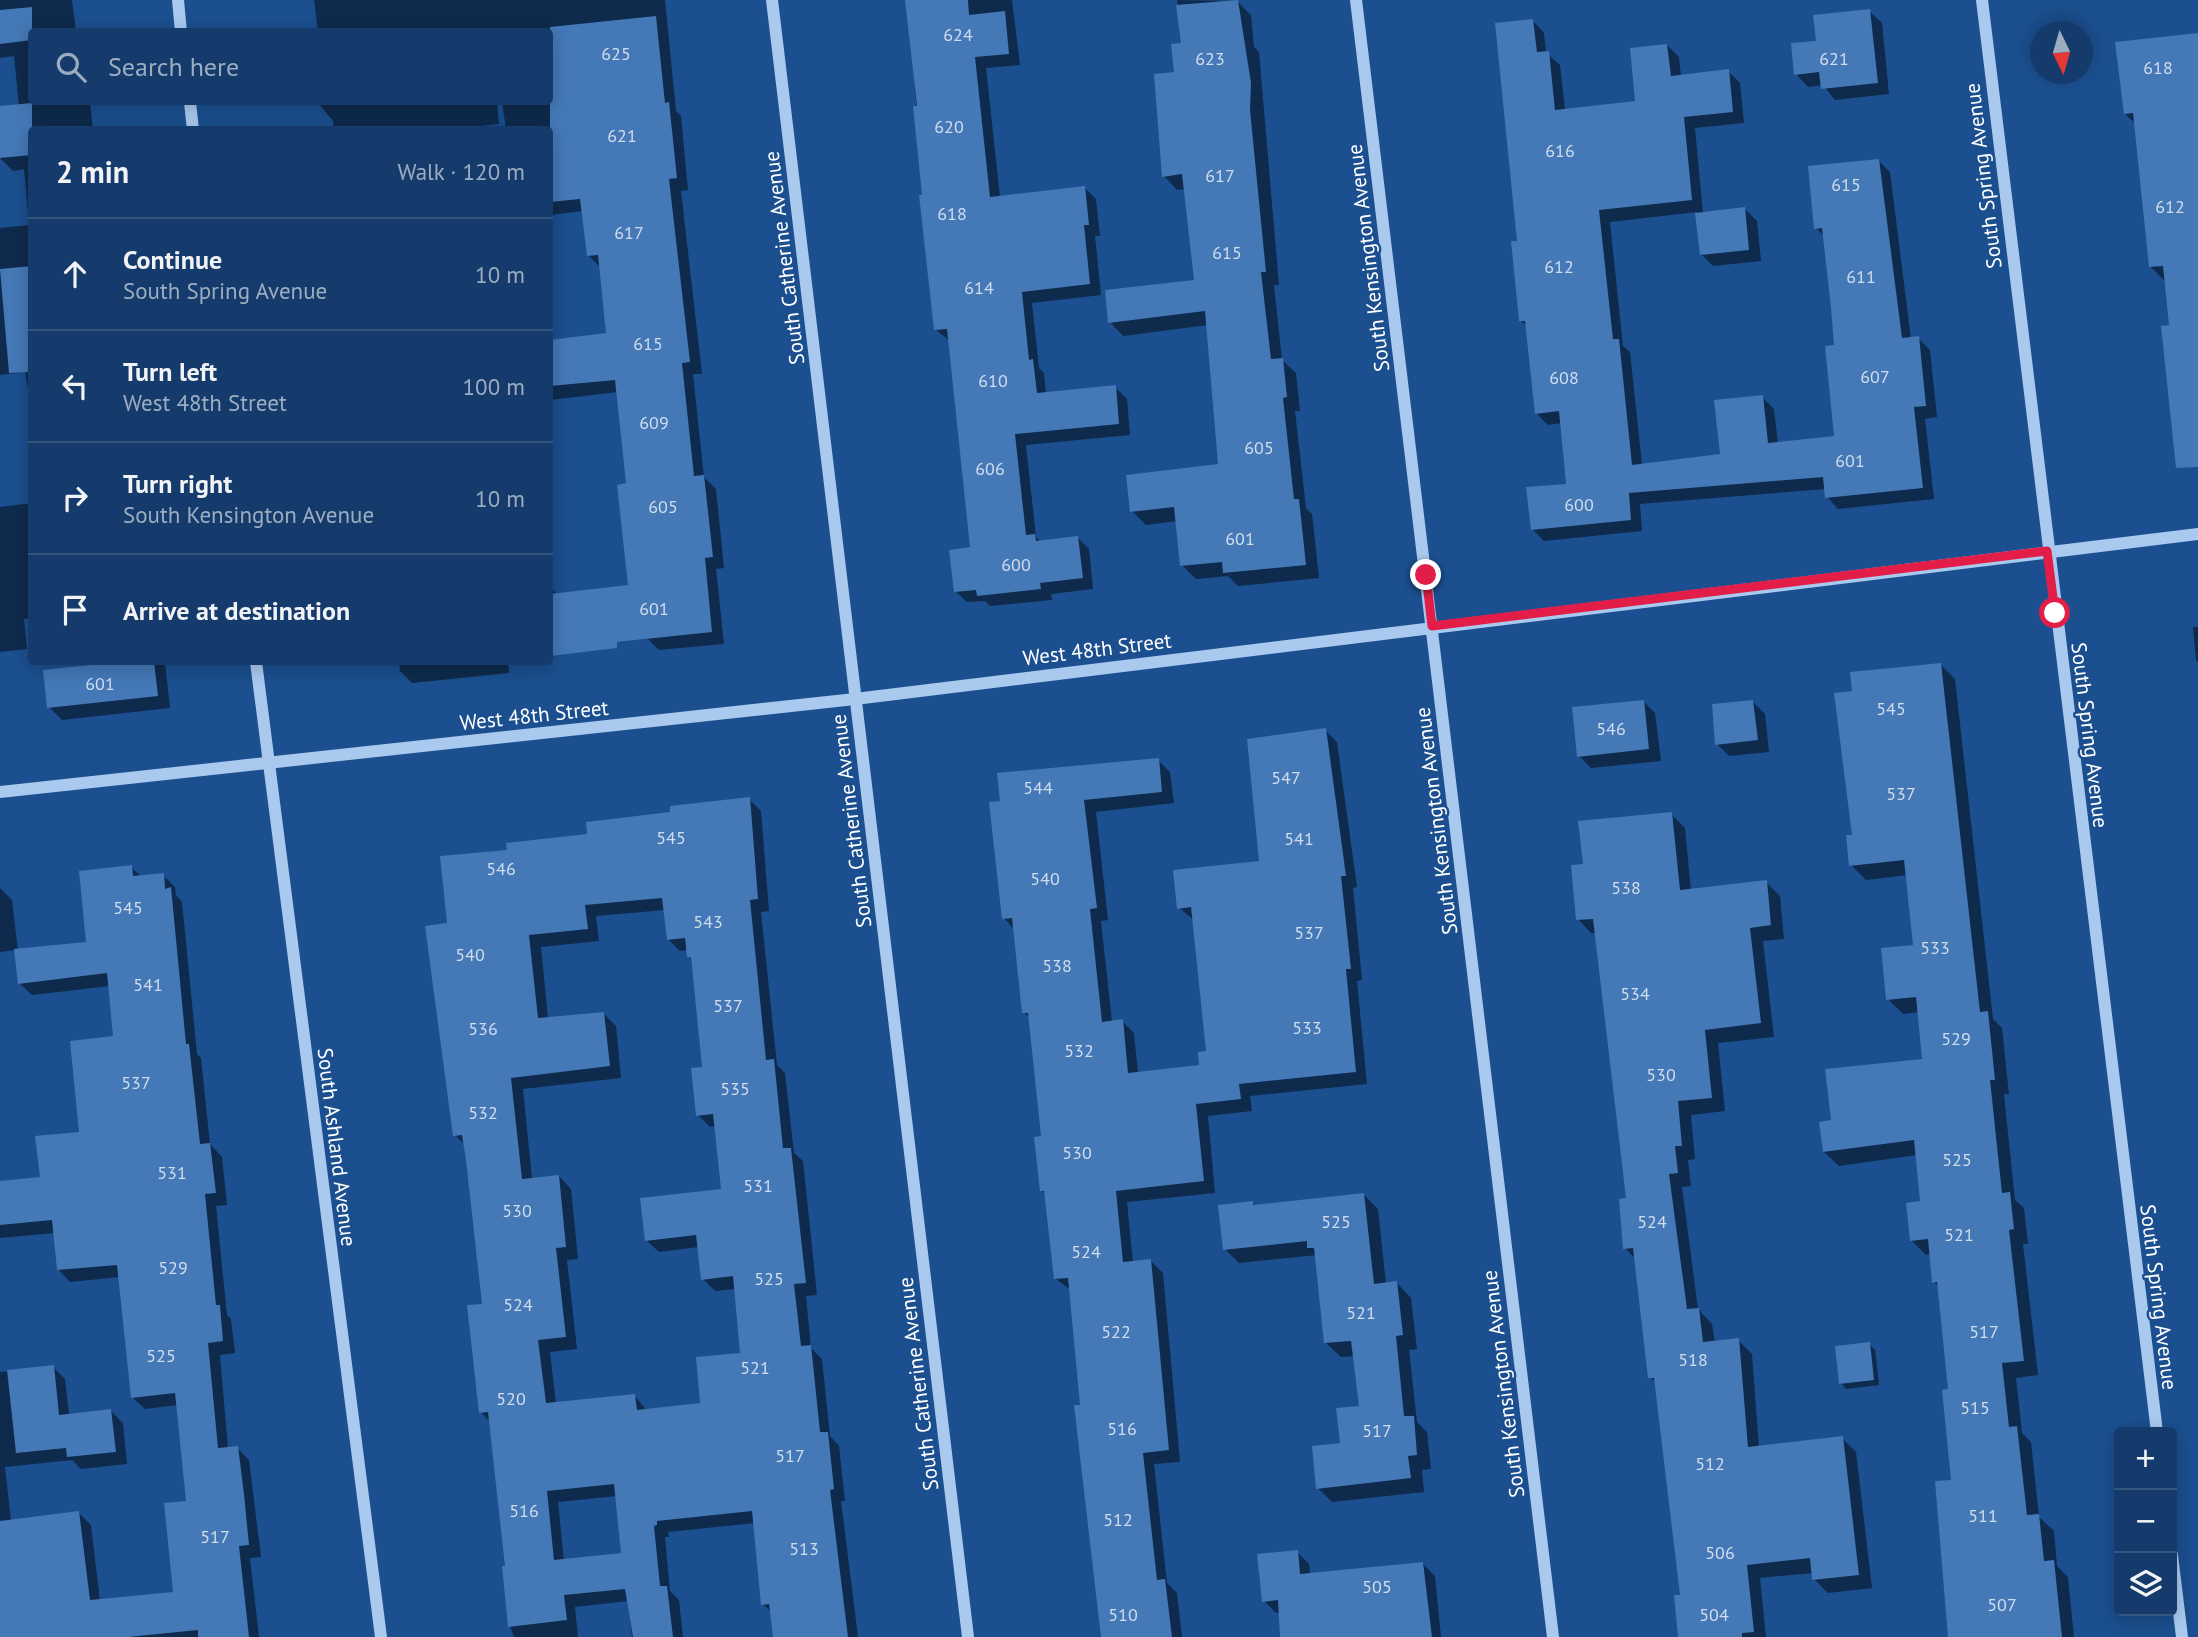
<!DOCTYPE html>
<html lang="en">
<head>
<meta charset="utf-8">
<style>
	:root { --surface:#143b6b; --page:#214673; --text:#f1f3f6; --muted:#9dadc1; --line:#33557e }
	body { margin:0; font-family:"PT Sans",sans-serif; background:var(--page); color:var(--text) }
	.controls { position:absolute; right:21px; bottom:21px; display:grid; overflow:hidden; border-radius:7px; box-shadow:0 4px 18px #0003 }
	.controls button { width:63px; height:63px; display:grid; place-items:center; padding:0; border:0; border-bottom:2px solid var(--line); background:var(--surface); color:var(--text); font:35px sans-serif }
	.compass { position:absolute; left:2030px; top:21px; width:63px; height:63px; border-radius:50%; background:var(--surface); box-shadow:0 4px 18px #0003; rotate:175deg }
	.stop { position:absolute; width:21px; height:21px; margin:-16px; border:5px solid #e11d48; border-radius:50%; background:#fff }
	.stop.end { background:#e11d48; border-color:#fff; box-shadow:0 2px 7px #0008 }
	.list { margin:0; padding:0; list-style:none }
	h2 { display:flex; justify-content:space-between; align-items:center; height:91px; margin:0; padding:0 28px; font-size:30px }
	h2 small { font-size:23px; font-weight:400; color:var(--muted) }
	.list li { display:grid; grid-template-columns:46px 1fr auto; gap:21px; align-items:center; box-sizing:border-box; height:112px; padding:0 28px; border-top:2px solid var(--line) }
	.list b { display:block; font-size:26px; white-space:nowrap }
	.list p { margin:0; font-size:23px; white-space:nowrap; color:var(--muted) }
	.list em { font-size:23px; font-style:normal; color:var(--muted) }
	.icon { flex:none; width:38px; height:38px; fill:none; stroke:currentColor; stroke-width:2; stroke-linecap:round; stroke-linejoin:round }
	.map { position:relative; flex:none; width:2198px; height:1637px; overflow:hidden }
	.search { position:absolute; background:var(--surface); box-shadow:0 4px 18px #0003; left:28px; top:28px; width:525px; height:77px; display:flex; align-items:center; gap:18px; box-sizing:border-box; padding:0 24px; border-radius:7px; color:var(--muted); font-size:26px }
	.panel { position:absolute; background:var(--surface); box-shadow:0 4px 18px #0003; left:28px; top:126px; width:525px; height:539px; border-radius:7px }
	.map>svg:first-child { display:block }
	.shadow { fill:#0007; fill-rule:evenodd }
	.building { fill:#4478b7; fill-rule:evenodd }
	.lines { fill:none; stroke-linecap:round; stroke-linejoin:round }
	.minor { stroke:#a9c9ee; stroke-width:12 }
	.route { stroke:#e11d48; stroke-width:9 }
	.labels { text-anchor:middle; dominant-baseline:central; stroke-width:5; stroke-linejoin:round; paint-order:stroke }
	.number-label { font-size:18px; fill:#d0dded }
	.street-label { font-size:21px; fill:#fff; stroke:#1b4f8f }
</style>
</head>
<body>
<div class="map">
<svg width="2198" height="1637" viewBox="0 0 2198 1637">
	<rect width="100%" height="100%" fill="#1b4f8f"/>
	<g class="shadow">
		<polygon points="0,0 72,0 76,32 32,32 32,102 90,102 93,130 32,130 32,413 25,372 0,375 0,228 29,225 24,169 13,171 0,158 0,108 19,106 14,56 0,58"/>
		<polygon points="314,0 665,0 676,111 681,116 688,190 681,191 702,374 693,374 704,477 716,489 724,568 716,569 724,644 659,650 648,639 615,642 605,632 550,639 550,587 558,595 629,587 628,485 618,392 550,400 550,342 608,335 601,268 588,255 583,211 550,215 550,130 506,130 502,102 550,102 550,80 566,78 561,28 525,32 318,32"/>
		<polygon points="907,0 1012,0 1020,65 986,68 1000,197 1084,187 1096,199 1100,236 1095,236 1101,295 1032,303 1039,368 1044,373 1046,394 1115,387 1127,399 1130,435 1026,445 1036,537 1041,542 1078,538 1089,549 1093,589 1051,594 1052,600 990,606 985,601 967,602 955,591 972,549 950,341 936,330"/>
		<polygon points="1177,0 1237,1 1251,15 1254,47 1259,52 1279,285 1274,285 1282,360 1296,373 1300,411 1295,411 1306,508 1312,514 1319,578 1238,586 1228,576 1196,579 1182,565 1177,521 1146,525 1132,511 1220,465 1208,325 1123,336 1110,322 1196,282 1186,189 1177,190 1164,176 1183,44"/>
		<polygon points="1869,11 1882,23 1889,94 1835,100 1823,85 1808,87 1796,74 1818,42"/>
		<polygon points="1533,21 1544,33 1546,53 1560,65 1565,110 1637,102 1667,45 1679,57 1681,77 1728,71 1740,83 1744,123 1695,128 1703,214 1745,209 1757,221 1761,261 1713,266 1701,254 1697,212 1610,222 1623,346 1630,352 1642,465 1722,455 1762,397 1774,409 1778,444 1836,437 1836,346 1825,237 1816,228 1879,161 1890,172 1911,339 1918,338 1930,350 1937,417 1925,419 1934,499 1838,509 1827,497 1826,489 1640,504 1642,531 1544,541 1532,529 1568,485 1562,423 1548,425 1536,413 1527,326 1521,321 1519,242"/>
		<polygon points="2198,34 2198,466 2165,281 2150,266 2136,124 2125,114"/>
		<polygon points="317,102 497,102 499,124 445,130 334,130 333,121"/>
		<polygon points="32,503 32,618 24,619 27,649 0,652 0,507"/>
		<polygon points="2193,627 2198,627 2198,662 2196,660"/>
		<polygon points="92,662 165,662 170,708 62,720 49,707 92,667"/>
		<polygon points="399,662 508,662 509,673 412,683 400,671"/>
		<polygon points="1940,664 1955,679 1993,1019 2002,1028 2009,1094 2004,1094 2015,1200 2024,1208 2028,1244 2023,1244 2038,1375 2016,1378 2022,1433 2031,1442 2039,1517 2054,1531 2057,1566 2068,1577 2074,1637 1950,1637 1953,1481 1950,1391 1939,1287 1934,1282 1931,1254 1926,1255 1911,1240 1922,1203 1917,1155 1839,1166 1824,1152 1833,1121 1924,1060 1919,1012 1903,1014 1888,999 1915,946 1907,875 1866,880 1851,865 1854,836 1854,693"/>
		<polygon points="1643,701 1655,713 1661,761 1591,768 1579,756"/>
		<polygon points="1753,702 1765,714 1769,752 1729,756 1717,744"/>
		<polygon points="1325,730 1337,742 1357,887 1353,888 1362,980 1357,981 1367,1084 1250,1096 1252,1111 1208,1116 1215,1193 1127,1202 1133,1263 1151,1261 1163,1273 1180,1462 1154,1464 1167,1583 1177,1593 1182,1637 1101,1637 1071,1290 1056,1279 1047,1196 1041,1190 1043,1137 1030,1019 1024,1012 1015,930 1004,918 1001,802 1158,760 1170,772 1174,803 1096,812 1108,920 1101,921 1112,1022 1122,1021 1134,1033 1138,1074 1201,1066 1207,1052 1194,920 1179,908 1261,862"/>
		<path d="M749,799l12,12 8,100 -8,1 16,153 8,8 9,80 9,8 14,134 -11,1 5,52 11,11 8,77 9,10 6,55h-4l17,136h-84l-2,-24 -9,-9 -8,-81 -87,9 1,5h-4l5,54 9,9 4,37h-51l-4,-36 -53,6 3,30h-64l-4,-11 -3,-59 -17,-145 -9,-10 3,-107 -19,-160 -10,-10 -6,-210 60,-74zM665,910l3,29 12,12 8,-1 5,11 11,108 -6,46 12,12 6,-1 7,65 -77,49 13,12 40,-5 4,32 12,12 21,-2 6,66 -40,50 -55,6 -12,-15 -79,8 -6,-52 27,-3 -10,-89 11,-1 -7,-70 -12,-13 -27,3 -9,-90 98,-11 -5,-52 -12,-12 -56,5 -7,-72 58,-6 -3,-25zM617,1496l6,59 -59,6 -6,-59z"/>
		<polygon points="1671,814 1685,828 1691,891 1766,882 1780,896 1784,939 1763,941 1774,1037 1718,1043 1725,1111 1691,1115 1695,1159 1688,1160 1691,1186 1682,1187 1698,1309 1712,1324 1715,1343 1738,1340 1752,1354 1759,1448 1842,1438 1856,1452 1872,1588 1828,1593 1814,1579 1813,1573 1760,1578 1766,1637 1680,1637 1682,1596 1657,1384 1650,1377 1636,1259 1625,1248 1628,1200 1596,933 1591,933 1578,919 1585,866"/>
		<polygon points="131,867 142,877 163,875 175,887 176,895 182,902 197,1054 201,1058 210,1144 222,1157 227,1205 216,1206 227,1315 231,1319 235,1353 220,1355 228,1449 237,1448 249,1460 261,1557 250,1558 259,1637 0,1637 0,1372 53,1367 65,1379 69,1415 111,1411 123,1423 127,1464 81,1469 72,1460 5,1467 11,1521 79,1513 91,1525 100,1601 175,1593 188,1502 178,1405 145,1409 132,1397 120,1277 70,1282 58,1269 55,1233 0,1238 0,1183 41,1179 81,1133 115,1038 110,986 32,995 19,983 16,950 0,952 0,888 12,900 18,951 88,944"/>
		<polygon points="1363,1194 1378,1209 1386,1284 1397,1283 1411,1298 1417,1349 1409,1350 1417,1422 1427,1432 1431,1469 1422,1470 1424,1492 1332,1502 1318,1488 1361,1408 1355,1356 1341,1357 1326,1343 1317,1255 1239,1263 1225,1249 1252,1203 1256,1206"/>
		<polygon points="1869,1344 1875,1350 1879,1385 1846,1389 1841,1383"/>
		<polygon points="1297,1552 1309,1564 1314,1609 1276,1613 1264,1601"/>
		<polygon points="1423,1564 1435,1576 1441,1637 1343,1637"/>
	</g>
	<g class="building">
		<polygon points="905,0 968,0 969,15 1005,11 1009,54 975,57 990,197 1085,186 1089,225 1084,225 1090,284 1022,292 1029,360 1033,359 1037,393 1116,385 1119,424 1015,434 1026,535 1035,534 1036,541 1078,536 1083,578 1040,583 1041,589 977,596 976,590 954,592 949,550 970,547 947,329 934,330 919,195 922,195 913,106 917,106"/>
		<polygon points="1238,0 1251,83 1250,110 1266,272 1261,272 1271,359 1283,358 1287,397 1283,398 1294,499 1299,499 1306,565 1223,573 1222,562 1180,566 1174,507 1130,512 1126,475 1218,464 1205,311 1108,323 1105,290 1194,280 1182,174 1162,177 1154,74 1174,72 1171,44 1181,43 1176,5"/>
		<polygon points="32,7 32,40 0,44 0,10"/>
		<polygon points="1870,9 1878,83 1821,89 1819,72 1794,75 1791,43 1816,41 1813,15"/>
		<polygon points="656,16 665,103 669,102 677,178 669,179 690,362 682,363 694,476 704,475 713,557 705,558 712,632 617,642 617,648 550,656 550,594 628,585 617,485 626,483 615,380 550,386 550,340 606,333 598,255 587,256 580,199 550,202 550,27"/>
		<polygon points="1533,19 1537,52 1549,51 1555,110 1635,101 1630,48 1667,44 1671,76 1729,69 1733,112 1684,117 1692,200 1599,210 1613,339 1619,339 1632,465 1720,454 1714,400 1763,395 1768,443 1834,436 1825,346 1834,345 1831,308 1822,228 1814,229 1808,166 1879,159 1902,338 1919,336 1926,406 1914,407 1923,488 1825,498 1823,477 1629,493 1631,520 1531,530 1526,487 1566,484 1559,411 1535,414 1525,321 1519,321 1511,241 1517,241 1495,23"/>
		<polygon points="2198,33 2198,467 2176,468 2161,326 2169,325 2163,266 2149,267 2133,113 2124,114 2115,42"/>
		<polygon points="32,103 32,155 0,158 0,106"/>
		<polygon points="1745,207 1749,250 1700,255 1695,213"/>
		<polygon points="32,266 32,372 9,373 0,269"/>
		<polygon points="90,662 154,662 158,696 47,708 43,670 90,665"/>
		<polygon points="1941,663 1980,1012 1988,1011 1995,1080 1990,1080 2002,1193 2010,1192 2014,1229 2009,1230 2024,1361 2002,1363 2009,1427 2017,1426 2027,1515 2039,1514 2044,1561 2054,1560 2062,1637 1948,1637 1935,1481 1951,1480 1942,1390 1948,1389 1937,1282 1932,1283 1928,1239 1910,1241 1906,1203 1920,1201 1914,1140 1823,1152 1819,1122 1831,1120 1825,1069 1922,1059 1916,997 1886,1000 1881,948 1913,945 1904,860 1849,866 1846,835 1852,835 1834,693 1852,691 1850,672"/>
		<polygon points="1644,700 1649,749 1577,757 1572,707"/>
		<polygon points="1753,700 1758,740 1715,745 1712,704"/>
		<polygon points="1326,728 1346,876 1341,876 1351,969 1346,969 1356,1072 1239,1084 1241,1099 1196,1104 1204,1181 1116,1191 1123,1262 1151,1259 1169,1450 1143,1453 1157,1580 1165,1579 1172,1637 1101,1637 1074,1405 1080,1405 1068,1278 1054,1279 1044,1191 1040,1191 1034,1137 1041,1136 1028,1013 1022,1013 1012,918 1002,919 989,802 1000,801 997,773 1159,758 1162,792 1084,800 1097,908 1090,909 1102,1022 1123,1019 1128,1073 1199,1065 1198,1052 1206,1051 1191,907 1177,909 1173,870 1259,861 1247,739"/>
		<path d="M750,797l8,102 -8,1 16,160 8,-1 9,89h8l15,135 -12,1 7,62 10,-1 9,87h8l6,57 -4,1 18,147h-75l-4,-33 -8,1 -9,-94 -95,10v4l-3,1 6,60h7l6,51h-40l-8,-48 -61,6 3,25 -59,7 -6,-61h3l-17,-154 -9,1 -12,-108 15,-1 -16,-144 -4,-25 -9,1 -28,-210 22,-3 -7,-67 67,-6 -1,-7 81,-9 -1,-12 84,-10v-6zM662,898l5,42 18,-2 2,19h4l11,110 -11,1 5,48 17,-2 8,75 -81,9 5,43 51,-6 5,45 32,-4 7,77 -44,4 4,46 -63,7 -2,-16 -89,9 -8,-63 28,-3 -10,-89 10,-1 -7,-72 -37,4 -11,-101 99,-12 -6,-54 -66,6 -9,-83 59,-6 -3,-24zM614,1484l7,69 -67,7 -7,-69z"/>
		<polygon points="1672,812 1680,890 1767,880 1771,925 1750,928 1761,1023 1705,1030 1712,1098 1678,1101 1682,1146 1675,1146 1678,1173 1669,1174 1687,1309 1699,1308 1703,1342 1739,1338 1748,1447 1843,1436 1859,1575 1812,1580 1810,1558 1747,1565 1754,1632 1742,1633 1742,1637 1678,1637 1674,1595 1680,1595 1654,1378 1648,1378 1633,1248 1623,1249 1619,1199 1626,1198 1593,919 1576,920 1571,865 1583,864 1578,821"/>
		<polygon points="132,865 133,876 164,873 165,889 171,887 186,1044 189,1044 200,1144 210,1143 216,1193 205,1194 216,1305 220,1305 223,1341 208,1343 218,1448 238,1446 244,1494 249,1545 239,1546 249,1637 198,1637 198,1630 128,1637 0,1637 0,1521 79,1511 90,1600 173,1592 164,1503 186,1501 175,1393 131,1398 117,1265 57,1270 52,1220 0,1225 0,1181 40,1177 35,1136 79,1132 70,1041 113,1036 107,973 18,984 14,949 86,942 79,871"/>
		<polygon points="1364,1193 1374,1284 1397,1281 1403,1335 1396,1336 1404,1416 1414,1416 1417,1455 1408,1456 1411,1478 1316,1489 1312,1446 1340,1443 1336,1408 1359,1406 1351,1341 1324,1343 1314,1248 1307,1248 1307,1241 1223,1250 1218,1205 1253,1201 1253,1205"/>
		<polygon points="1870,1342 1874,1380 1839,1384 1835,1346"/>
		<polygon points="54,1365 59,1415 111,1409 116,1452 67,1457 66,1448 16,1453 7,1370"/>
		<polygon points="1298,1550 1300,1574 1423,1562 1432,1637 1280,1637 1278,1600 1262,1602 1257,1554"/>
	</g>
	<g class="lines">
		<g class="minor">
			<polyline points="178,0 181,32"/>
			<polyline points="772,0 968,1637"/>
			<polyline points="1356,0 1553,1637"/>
			<polyline points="1982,0 2157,1432"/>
			<polyline points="190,102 193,130"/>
			<polyline points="256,662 381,1637"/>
			<polyline points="0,792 855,699 2198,534"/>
			<polyline points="2172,1555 2182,1637"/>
		</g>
	</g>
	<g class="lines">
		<polyline class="route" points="1426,575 1432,626 2047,551 2055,613"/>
	</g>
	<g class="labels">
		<g class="number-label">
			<text x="958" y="34">624</text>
			<text x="616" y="53">625</text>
			<text x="1210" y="58">623</text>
			<text x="1834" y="58">621</text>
			<text x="2158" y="67">618</text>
			<text x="949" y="126">620</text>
			<text x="622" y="135">621</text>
			<text x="1560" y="150">616</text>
			<text x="1220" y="175">617</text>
			<text x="1846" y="184">615</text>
			<text x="2170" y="206">612</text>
			<text x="952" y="213">618</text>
			<text x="629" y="232">617</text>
			<text x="1227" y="252">615</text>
			<text x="1559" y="266">612</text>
			<text x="1861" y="276">611</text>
			<text x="979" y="287">614</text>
			<text x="648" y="343">615</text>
			<text x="1875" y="376">607</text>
			<text x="1564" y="377">608</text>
			<text x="993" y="380">610</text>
			<text x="654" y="422">609</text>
			<text x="1259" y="447">605</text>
			<text x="1850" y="460">601</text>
			<text x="990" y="468">606</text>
			<text x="1579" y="504">600</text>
			<text x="663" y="506">605</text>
			<text x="1240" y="538">601</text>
			<text x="1016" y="564">600</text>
			<text x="654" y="608">601</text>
			<text x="100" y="683">601</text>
			<text x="1891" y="708">545</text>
			<text x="1611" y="728">546</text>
			<text x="1286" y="777">547</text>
			<text x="1038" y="787">544</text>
			<text x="1901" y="793">537</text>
			<text x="671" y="837">545</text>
			<text x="1299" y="838">541</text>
			<text x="501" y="868">546</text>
			<text x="1045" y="878">540</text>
			<text x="1626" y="887">538</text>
			<text x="128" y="907">545</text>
			<text x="708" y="921">543</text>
			<text x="1309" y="932">537</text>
			<text x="1935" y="947">533</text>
			<text x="470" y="954">540</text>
			<text x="1057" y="965">538</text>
			<text x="148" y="984">541</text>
			<text x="1635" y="993">534</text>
			<text x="728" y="1005">537</text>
			<text x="1307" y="1027">533</text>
			<text x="483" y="1028">536</text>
			<text x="1956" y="1038">529</text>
			<text x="1079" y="1050">532</text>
			<text x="1661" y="1074">530</text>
			<text x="136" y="1082">537</text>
			<text x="735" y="1088">535</text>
			<text x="483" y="1112">532</text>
			<text x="1077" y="1152">530</text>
			<text x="1957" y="1159">525</text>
			<text x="172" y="1172">531</text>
			<text x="758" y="1185">531</text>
			<text x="517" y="1210">530</text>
			<text x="1336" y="1221">525</text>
			<text x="1652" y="1221">524</text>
			<text x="1959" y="1234">521</text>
			<text x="1086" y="1251">524</text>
			<text x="173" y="1267">529</text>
			<text x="769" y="1278">525</text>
			<text x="518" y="1304">524</text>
			<text x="1361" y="1312">521</text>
			<text x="1116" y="1331">522</text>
			<text x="1984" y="1331">517</text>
			<text x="161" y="1355">525</text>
			<text x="1693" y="1359">518</text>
			<text x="755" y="1367">521</text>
			<text x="511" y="1398">520</text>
			<text x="1975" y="1407">515</text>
			<text x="1122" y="1428">516</text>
			<text x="1377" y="1430">517</text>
			<text x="790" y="1455">517</text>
			<text x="1710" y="1463">512</text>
			<text x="524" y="1510">516</text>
			<text x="1983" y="1515">511</text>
			<text x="1118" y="1519">512</text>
			<text x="215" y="1536">517</text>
			<text x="804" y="1548">513</text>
			<text x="1720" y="1552">506</text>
			<text x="1377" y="1586">505</text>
			<text x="2002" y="1604">507</text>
			<text x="1123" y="1614">510</text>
			<text x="1714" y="1614">504</text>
		</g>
		<g class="street-label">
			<text transform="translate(1983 176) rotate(-97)">South Spring Avenue</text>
			<text transform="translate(784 258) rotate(-97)">South Catherine Avenue</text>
			<text transform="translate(1368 258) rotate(-97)">South Kensington Avenue</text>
			<text transform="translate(1097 649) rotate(-7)">West 48th Street</text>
			<text transform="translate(534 715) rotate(-6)">West 48th Street</text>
			<text transform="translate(2090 735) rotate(83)">South Spring Avenue</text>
			<text transform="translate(851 821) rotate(-97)">South Catherine Avenue</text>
			<text transform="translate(1436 821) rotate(-97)">South Kensington Avenue</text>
			<text transform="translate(337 1147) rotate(83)">South Ashland Avenue</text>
			<text transform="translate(2159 1297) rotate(83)">South Spring Avenue</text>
			<text transform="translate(918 1384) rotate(-97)">South Catherine Avenue</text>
			<text transform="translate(1503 1384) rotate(-97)">South Kensington Avenue</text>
		</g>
	</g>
</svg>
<div class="controls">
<button>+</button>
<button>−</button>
<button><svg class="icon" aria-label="layers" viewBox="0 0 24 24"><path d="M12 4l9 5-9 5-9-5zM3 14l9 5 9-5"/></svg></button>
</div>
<svg class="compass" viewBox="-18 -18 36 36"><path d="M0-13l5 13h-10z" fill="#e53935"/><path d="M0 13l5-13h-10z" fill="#9dadc1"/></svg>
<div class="stop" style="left:2055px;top:613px"></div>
<div class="stop end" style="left:1426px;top:575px"></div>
<div class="search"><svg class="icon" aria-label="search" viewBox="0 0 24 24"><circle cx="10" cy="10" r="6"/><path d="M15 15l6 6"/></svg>Search here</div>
<section class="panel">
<h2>2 min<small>Walk · 120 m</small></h2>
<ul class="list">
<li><svg class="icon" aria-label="ahead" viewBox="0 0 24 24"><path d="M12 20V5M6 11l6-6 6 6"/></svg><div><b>Continue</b><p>South Spring Avenue</p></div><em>10 m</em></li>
<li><svg class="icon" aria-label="left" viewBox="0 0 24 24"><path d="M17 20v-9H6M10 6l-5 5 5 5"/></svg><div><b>Turn left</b><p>West 48th Street</p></div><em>100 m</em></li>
<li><svg class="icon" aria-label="right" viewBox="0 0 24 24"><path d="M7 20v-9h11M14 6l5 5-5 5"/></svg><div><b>Turn right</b><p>South Kensington Avenue</p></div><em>10 m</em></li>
<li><svg class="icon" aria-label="arrive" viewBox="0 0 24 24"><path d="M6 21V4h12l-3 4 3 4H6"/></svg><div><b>Arrive at destination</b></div></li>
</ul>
</section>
</div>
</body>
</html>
